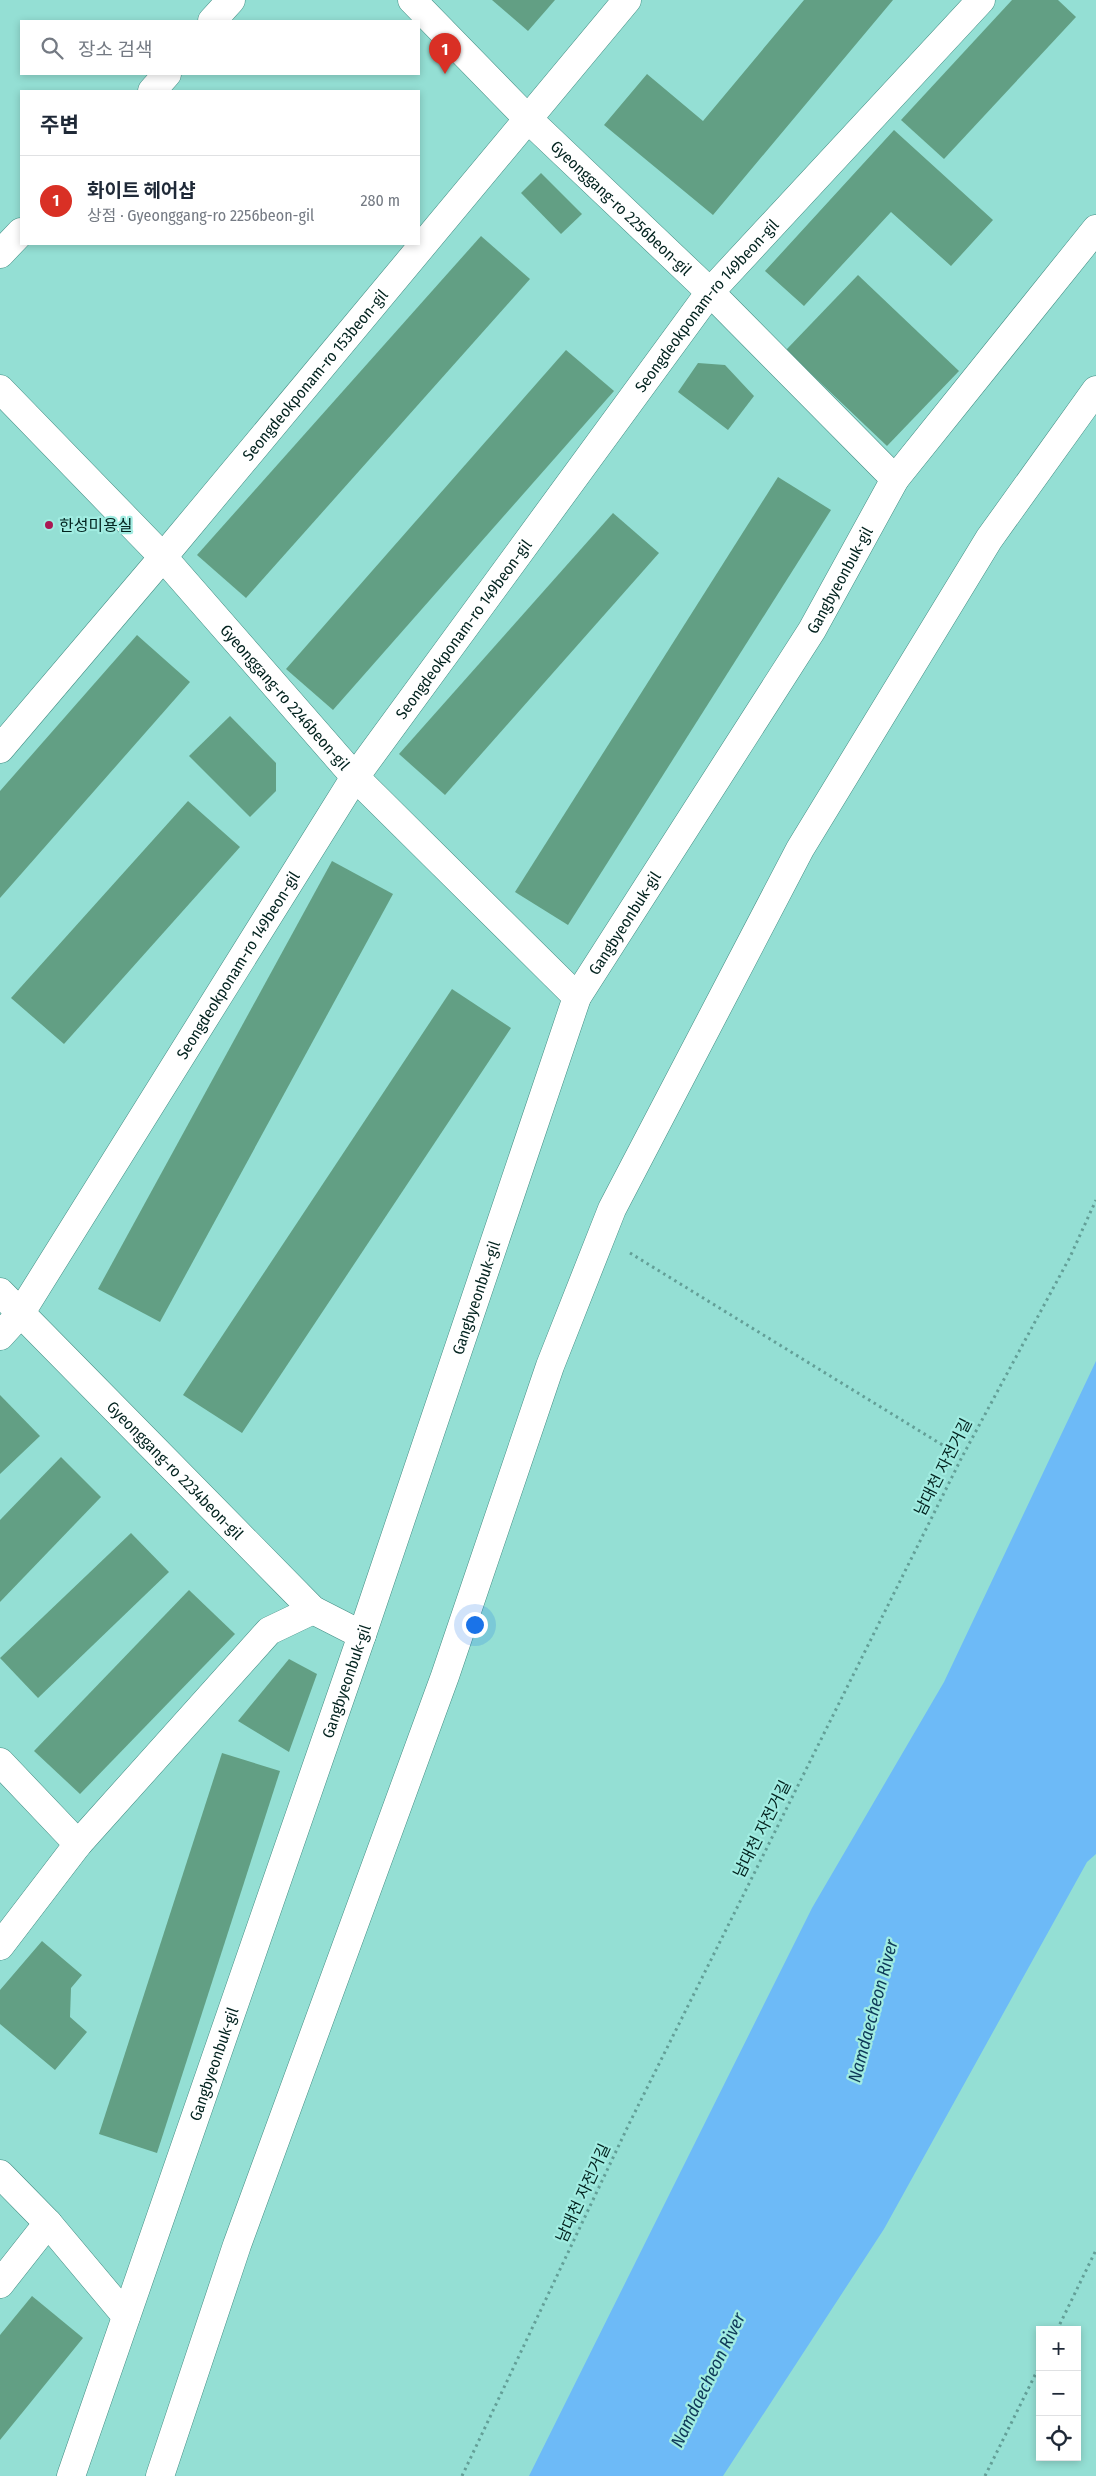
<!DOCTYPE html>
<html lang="ko">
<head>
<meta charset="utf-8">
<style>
	:root { --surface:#fff; --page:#f2f2f3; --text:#1f2937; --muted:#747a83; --line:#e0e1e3; --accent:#d93025 }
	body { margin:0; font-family:"Fira Sans Condensed","Noto Sans KR",sans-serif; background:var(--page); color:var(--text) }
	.controls { position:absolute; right:15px; bottom:15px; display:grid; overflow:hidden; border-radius:0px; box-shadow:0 2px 8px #0003 }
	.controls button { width:45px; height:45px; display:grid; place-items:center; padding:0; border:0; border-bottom:1px solid var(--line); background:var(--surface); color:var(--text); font:25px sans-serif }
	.you { position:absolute; left:474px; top:1624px; width:18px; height:18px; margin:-12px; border:4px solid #fff; border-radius:50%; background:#1a73e8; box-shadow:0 0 0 8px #1a73e833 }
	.badge { display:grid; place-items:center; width:32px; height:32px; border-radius:50%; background:var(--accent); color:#fff; font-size:16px; font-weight:700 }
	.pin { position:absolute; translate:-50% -41px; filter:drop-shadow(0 1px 2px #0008) }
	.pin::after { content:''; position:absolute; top:26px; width:18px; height:15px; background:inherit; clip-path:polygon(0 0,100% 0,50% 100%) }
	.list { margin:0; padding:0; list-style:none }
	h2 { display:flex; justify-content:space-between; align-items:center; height:65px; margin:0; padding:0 20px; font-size:21px }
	h2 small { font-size:16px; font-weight:400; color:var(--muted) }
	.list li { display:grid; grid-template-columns:32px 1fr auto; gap:15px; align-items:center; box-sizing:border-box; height:90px; padding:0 20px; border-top:1px solid var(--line) }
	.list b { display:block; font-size:19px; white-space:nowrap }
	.list p { margin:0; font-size:16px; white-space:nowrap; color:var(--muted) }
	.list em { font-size:16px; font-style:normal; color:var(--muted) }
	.icon { flex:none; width:28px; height:28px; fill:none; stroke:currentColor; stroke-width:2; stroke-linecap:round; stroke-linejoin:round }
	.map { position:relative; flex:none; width:1096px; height:2476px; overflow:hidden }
	.search { position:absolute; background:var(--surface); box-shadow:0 2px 8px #0003; left:20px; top:20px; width:400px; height:55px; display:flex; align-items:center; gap:12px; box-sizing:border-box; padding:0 18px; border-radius:0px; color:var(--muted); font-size:19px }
	.panel { position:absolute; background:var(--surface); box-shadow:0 2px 8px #0003; left:20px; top:90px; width:400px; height:155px; border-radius:0px }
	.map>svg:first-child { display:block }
	.water { fill:#6dbaf7 }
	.building { fill:#629f84 }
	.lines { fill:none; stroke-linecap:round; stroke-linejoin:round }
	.minor-casing { stroke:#428d83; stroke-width:29 }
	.tertiary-casing { stroke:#428d83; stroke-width:29 }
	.path { stroke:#639f97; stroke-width:3; stroke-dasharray:2.5 4; stroke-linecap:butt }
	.minor { stroke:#fff; stroke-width:28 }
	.tertiary { stroke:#fff; stroke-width:28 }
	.poi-dot { fill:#aa1953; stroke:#a1ece1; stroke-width:2 }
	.labels { text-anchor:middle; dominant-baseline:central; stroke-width:4.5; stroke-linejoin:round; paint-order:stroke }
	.street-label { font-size:16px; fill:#02221e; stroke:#a1ece1 }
	.poi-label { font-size:16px; fill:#02221e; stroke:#a1ece1; text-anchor:start }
	.water-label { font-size:18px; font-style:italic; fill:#0e3958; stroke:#a1ece1 }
</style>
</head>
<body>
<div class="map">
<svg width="1096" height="2476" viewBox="0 0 1096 2476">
	<rect width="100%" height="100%" fill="#94dfd4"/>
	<polygon class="water" points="1096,1361 1096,1854 1087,1862 884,2229 723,2476 529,2476 812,1908 944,1682"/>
	<g class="building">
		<polygon points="492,0 555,0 528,31"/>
		<polygon points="804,0 893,0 713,215 604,125 647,74 703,121"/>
		<polygon points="1012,0 1058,0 1076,17 944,159 901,120"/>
		<polygon points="894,130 993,220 951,266 891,212 804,306 765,271"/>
		<polygon points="541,173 582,214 561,234 521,193"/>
		<polygon points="481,236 530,279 246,598 197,555"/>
		<polygon points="858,275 959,371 887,446 786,350"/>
		<polygon points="566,350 614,391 333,710 286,669"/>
		<polygon points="698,363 725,365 754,396 728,430 678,392"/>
		<polygon points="778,477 831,510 568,925 515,892"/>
		<polygon points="613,513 659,553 445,795 399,754"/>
		<polygon points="137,635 190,682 0,898 0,791"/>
		<polygon points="230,716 276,763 276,791 250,817 189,756"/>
		<polygon points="188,801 240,847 64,1044 11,998"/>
		<polygon points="332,861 393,894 160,1322 98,1289"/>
		<polygon points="452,989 511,1028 242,1433 183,1395"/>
		<polygon points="0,1395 40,1436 0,1474"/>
		<polygon points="61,1457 101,1497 0,1602 0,1520"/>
		<polygon points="131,1533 169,1572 38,1698 0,1658"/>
		<polygon points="189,1590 235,1634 80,1794 34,1751"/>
		<polygon points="289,1659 317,1674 289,1752 238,1721"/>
		<polygon points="222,1753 280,1771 157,2153 99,2134"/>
		<polygon points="42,1941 82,1975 71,1988 70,2017 87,2032 55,2070 0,2024 0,1990"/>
		<polygon points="32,2296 83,2338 0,2440 0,2335"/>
	</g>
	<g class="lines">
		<defs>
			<g id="minor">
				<path id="s1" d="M412,0l115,118 183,174 185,187"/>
				<path id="s2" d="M0,389l163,168 192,220 222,220"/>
				<path id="s3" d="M0,749l163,-192 464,-557"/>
				<path id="s4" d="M0,1292l313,318 49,25"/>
				<path id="s5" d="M0,1336l20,-22 335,-537 355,-485 271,-292"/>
				<polyline points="0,1762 78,1844"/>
				<polyline points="0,1946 78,1844 269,1631 313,1610"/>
				<polyline points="0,2174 48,2223 126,2316"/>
				<polyline points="0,2284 48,2223"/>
				<path id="s6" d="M71,2476l291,-841 215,-638 235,-367 83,-151 201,-250"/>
				<polyline points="160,2476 237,2245 445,1676 550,1366 612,1209 800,849 989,539 1096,390"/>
			</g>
			<g id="tertiary">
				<polyline points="212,21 231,0"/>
				<polyline points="152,91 167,74"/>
				<polyline points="0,254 21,232"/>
			</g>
		</defs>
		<use href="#minor" class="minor-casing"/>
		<use href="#tertiary" class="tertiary-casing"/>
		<g class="path">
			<polyline points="630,1253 962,1457"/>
			<polyline points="1057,2330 1096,2250"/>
			<polyline points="462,2476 629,2124 962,1457 1070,1257 1096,1200"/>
			<polyline points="985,2476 1040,2365"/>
		</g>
		<use href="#minor" class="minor"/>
		<use href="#tertiary" class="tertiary"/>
	</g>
	<circle class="poi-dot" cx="49" cy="525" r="5"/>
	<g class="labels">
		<g class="street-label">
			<text stroke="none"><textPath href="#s1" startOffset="295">Gyeonggang-ro 2256beon-gil</textPath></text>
			<text stroke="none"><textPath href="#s5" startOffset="1251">Seongdeokponam-ro 149beon-gil</textPath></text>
			<text stroke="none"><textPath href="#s3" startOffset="489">Seongdeokponam-ro 153beon-gil</textPath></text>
			<text stroke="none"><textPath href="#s6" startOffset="2056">Gangbyeonbuk-gil</textPath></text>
			<text stroke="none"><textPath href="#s5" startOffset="846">Seongdeokponam-ro 149beon-gil</textPath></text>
			<text stroke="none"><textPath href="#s2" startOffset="420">Gyeonggang-ro 2246beon-gil</textPath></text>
			<text stroke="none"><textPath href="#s6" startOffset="1651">Gangbyeonbuk-gil</textPath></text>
			<text stroke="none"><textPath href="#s5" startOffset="441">Seongdeokponam-ro 149beon-gil</textPath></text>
			<text stroke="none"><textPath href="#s6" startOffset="1246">Gangbyeonbuk-gil</textPath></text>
			<text transform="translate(943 1467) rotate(-63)">남대천 자전거길</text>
			<text stroke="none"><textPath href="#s4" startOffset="250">Gyeonggang-ro 2234beon-gil</textPath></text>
			<text stroke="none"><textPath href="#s6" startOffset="841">Gangbyeonbuk-gil</textPath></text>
			<text transform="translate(762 1829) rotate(-63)">남대천 자전거길</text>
			<text stroke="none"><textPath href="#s6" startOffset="436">Gangbyeonbuk-gil</textPath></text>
			<text transform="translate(583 2193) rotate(-65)">남대천 자전거길</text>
		</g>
		<g class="poi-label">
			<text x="59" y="525">한성미용실</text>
		</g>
		<g class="water-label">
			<text transform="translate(873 2011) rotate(-75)">Namdaecheon River</text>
			<text transform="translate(708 2380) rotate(-64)">Namdaecheon River</text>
		</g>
	</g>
</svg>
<div class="controls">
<button>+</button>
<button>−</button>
<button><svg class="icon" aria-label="locate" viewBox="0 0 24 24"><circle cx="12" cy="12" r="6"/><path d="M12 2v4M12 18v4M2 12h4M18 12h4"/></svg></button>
</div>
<div class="you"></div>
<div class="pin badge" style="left:445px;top:74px">1</div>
<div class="search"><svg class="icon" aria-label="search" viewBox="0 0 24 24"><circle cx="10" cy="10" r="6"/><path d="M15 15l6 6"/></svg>장소 검색</div>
<section class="panel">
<h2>주변<small></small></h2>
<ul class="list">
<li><span class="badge">1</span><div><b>화이트 헤어샵</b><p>상점 · Gyeonggang-ro 2256beon-gil</p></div><em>280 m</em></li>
</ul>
</section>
</div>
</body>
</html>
